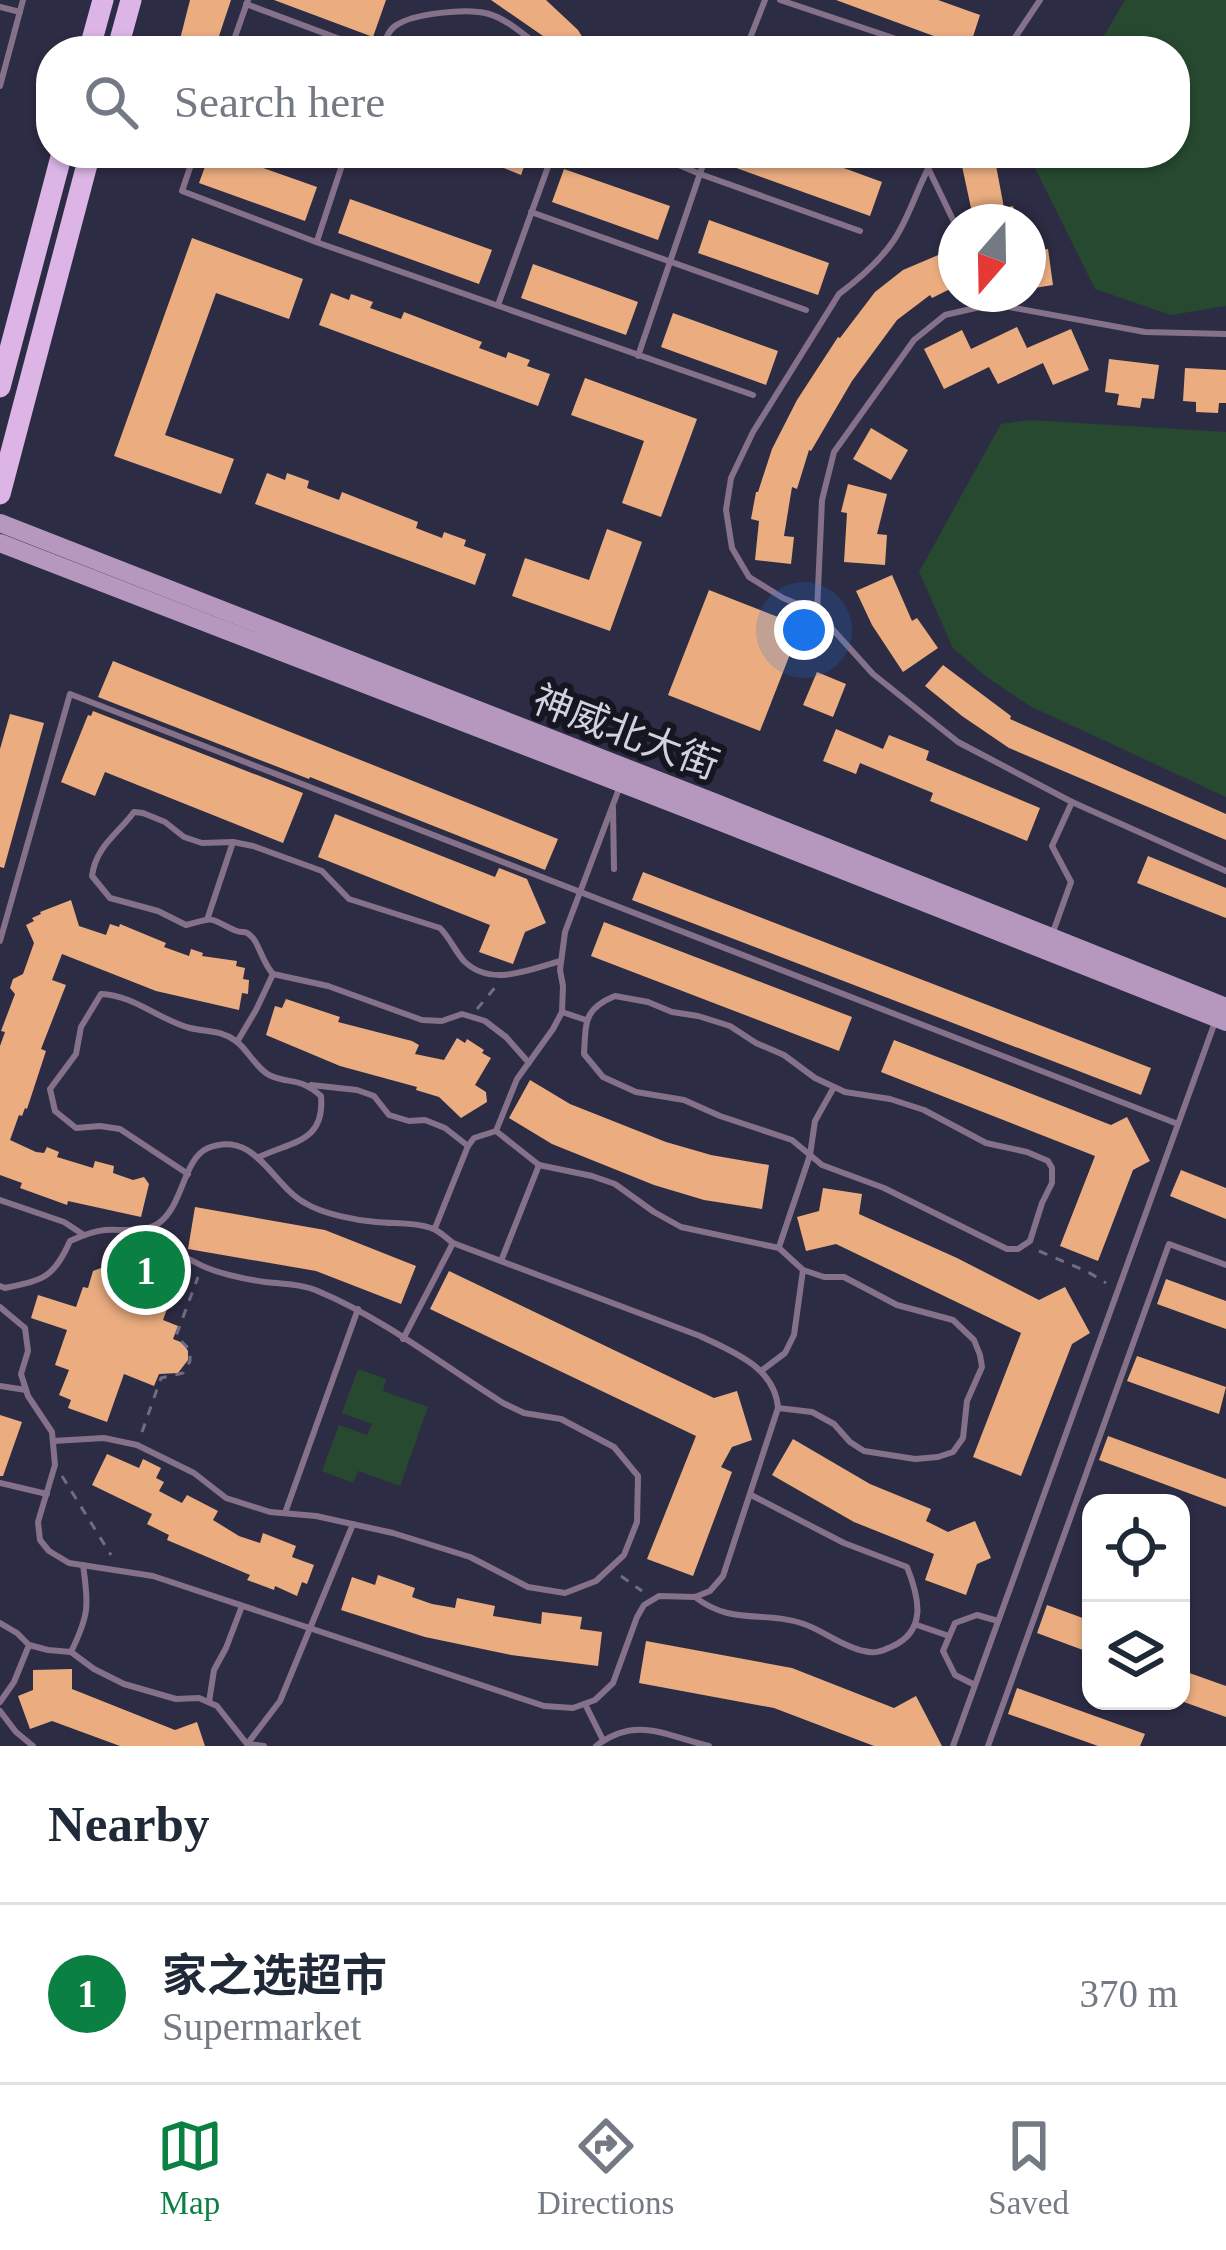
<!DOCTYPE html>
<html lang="en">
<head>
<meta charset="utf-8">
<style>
	:root { --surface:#fff; --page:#f2f2f3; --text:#1f2937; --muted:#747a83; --line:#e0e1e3; --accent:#0b8043 }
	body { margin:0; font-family:"Times New Roman","Noto Sans SC",serif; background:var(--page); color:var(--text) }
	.controls { position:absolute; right:36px; bottom:36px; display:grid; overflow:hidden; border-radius:24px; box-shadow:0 3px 9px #0004 }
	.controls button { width:108px; height:108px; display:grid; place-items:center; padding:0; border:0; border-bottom:3px solid var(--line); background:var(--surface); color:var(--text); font:60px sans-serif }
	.compass { position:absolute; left:938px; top:204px; width:108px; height:108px; border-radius:50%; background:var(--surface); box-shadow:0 3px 9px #0004; rotate:200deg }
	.you { position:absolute; left:804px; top:630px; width:42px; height:42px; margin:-30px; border:9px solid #fff; border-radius:50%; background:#1a73e8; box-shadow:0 0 0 18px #1a73e833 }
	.badge { display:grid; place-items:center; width:78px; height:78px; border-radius:50%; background:var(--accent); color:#fff; font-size:39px; font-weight:700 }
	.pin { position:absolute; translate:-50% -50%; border:6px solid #fff; box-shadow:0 3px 12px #0006 }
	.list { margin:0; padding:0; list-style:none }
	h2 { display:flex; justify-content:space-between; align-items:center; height:156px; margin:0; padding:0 48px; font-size:51px }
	h2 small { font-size:39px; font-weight:400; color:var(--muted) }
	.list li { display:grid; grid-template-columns:78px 1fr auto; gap:36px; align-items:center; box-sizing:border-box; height:180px; padding:0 48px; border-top:3px solid var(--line) }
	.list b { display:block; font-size:45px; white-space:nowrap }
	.list p { margin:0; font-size:39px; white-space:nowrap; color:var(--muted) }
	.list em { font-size:39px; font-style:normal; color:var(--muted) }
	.icon { flex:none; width:66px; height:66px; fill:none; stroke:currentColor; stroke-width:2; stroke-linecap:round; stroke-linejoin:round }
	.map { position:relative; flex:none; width:1226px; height:1746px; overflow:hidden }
	.search { position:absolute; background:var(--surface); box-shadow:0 3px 9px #0004; left:36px; right:36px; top:36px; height:132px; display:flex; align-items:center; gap:30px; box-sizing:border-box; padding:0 42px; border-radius:48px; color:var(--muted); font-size:45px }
	.sheet { height:336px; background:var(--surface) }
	nav { display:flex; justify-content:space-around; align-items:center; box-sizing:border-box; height:168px; border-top:3px solid var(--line); background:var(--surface); font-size:33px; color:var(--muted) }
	nav a { display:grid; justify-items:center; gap:6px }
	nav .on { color:var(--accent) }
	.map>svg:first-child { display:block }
	.green { fill:#274930 }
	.building { fill:#ebad80 }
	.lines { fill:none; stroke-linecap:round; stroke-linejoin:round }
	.path { stroke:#6e6d83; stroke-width:3; stroke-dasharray:9 9; stroke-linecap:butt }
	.lane { stroke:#85728a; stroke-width:6 }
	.secondary { stroke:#b698be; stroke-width:18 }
	.primary { stroke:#dcb5e6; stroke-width:21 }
	.labels { text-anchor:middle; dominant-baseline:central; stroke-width:12; stroke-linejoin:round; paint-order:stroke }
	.street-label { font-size:39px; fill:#d1d1e1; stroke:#161621 }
</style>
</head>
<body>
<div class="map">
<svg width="1226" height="1746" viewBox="0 0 1226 1746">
	<rect width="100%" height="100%" fill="#2d2c45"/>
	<g class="green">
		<polygon points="1125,0 1226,0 1226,306 1171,315 1095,289 1033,164 1034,153 1175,153 1175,51 1095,51"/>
		<polygon points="1030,420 1226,432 1226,797 1030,706 988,678 953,648 919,572 1001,424"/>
		<polygon points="358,1369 386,1379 383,1391 428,1407 400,1486 358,1471 353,1483 322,1471 339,1425 367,1435 372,1424 342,1413"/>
	</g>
	<g class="building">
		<polygon points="190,0 231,0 214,51 177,51"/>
		<polygon points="274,0 386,0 373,37"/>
		<polygon points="491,0 546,0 578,30 591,51 555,51 543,36"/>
		<polygon points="836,0 938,0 980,15 969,49"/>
		<polygon points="210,153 221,153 317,187 305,221 199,183"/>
		<polygon points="466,153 529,153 521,175"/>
		<polygon points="733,153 803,153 882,182 870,216 728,165"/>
		<polygon points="995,160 1004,208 1013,206 1017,222 974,222 962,166"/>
		<polygon points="564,169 670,206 658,240 552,202"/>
		<polygon points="350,199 492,250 479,284 338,233"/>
		<polygon points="709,220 829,263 818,295 698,253"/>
		<polygon points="192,238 303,279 289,319 216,293 165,435 234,459 221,494 114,456"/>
		<polygon points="1048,249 1053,285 1028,289 1028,252"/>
		<polygon points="943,253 956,280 956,286 932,298 930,295 897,320 852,381 811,451 809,450 797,489 792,487 784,536 794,537 791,564 755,560 759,521 751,519 756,492 758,492 772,449 797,400 838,337 840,338 875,292 903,270"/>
		<polygon points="533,264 638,302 626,335 521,298"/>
		<polygon points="331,293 349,300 351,294 373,302 370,308 401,319 404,312 482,342 479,348 506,358 508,352 530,360 527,366 550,374 538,406 319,325"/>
		<polygon points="673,313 778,351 766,385 661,347"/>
		<polygon points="1017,327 1027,348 1071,329 1089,370 1053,385 1043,363 998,384 989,367 944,389 924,349 962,330 971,349"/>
		<polygon points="1109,359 1159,365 1154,399 1142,398 1140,408 1117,405 1119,394 1105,392"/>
		<polygon points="1185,368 1226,370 1226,403 1219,403 1218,413 1196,412 1196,402 1183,401"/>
		<polygon points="585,378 697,419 661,517 622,503 644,441 571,415"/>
		<polygon points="871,428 908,450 891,480 853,459"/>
		<polygon points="267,473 285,480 287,473 309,481 307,488 339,500 342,492 418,522 416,528 442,538 444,532 466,540 464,546 486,554 475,585 255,504"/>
		<polygon points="848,484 887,494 877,534 887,535 885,565 844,562 847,513 841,512"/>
		<polygon points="607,529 642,542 610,631 512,596 525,558 589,580"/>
		<polygon points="892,575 912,621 917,618 938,648 903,672 872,625 856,591"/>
		<polygon points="709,590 801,626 760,731 668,695"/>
		<polygon points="113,661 558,839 545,870 310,777 309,779 98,697"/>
		<polygon points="943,665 1011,716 1010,719 1226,814 1226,840 1009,748 962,716 925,686"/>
		<polygon points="817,672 846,684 833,717 803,705"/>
		<polygon points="93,711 303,793 283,843 105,772 95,796 61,782 88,715 91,716"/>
		<polygon points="10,714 44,723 4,868 0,867 0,749"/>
		<polygon points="836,729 883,749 889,735 929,751 926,760 1040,808 1027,841 930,801 933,793 860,763 856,774 823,761"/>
		<polygon points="335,814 495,877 499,868 527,879 546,923 525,932 513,964 479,952 490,925 318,857"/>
		<polygon points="1148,856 1226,888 1226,918 1137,883"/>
		<polygon points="643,872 1151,1068 1141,1095 632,900"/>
		<polygon points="71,900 79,926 106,935 110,924 119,927 120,924 166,943 164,947 189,956 191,949 203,953 202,956 237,961 236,966 245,968 243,979 249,980 248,994 242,993 239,1010 156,991 62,954 52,980 66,985 41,1049 46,1051 27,1109 25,1108 22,1116 19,1115 10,1140 36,1152 44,1153 47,1147 59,1152 57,1157 93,1168 95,1161 114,1166 113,1173 133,1180 144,1177 149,1184 141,1217 68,1201 67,1205 20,1188 22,1183 0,1175 0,1046 5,1032 1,1031 15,994 10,988 13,979 23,974 34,943 26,925 34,921 32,918 41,914 40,912"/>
		<polygon points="604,922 852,1017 839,1051 591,956"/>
		<polygon points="286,999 340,1017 338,1022 412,1041 419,1045 415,1054 444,1060 457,1038 465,1043 467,1039 484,1050 482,1053 491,1058 475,1085 486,1092 487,1102 461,1118 439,1097 416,1090 417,1087 340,1066 266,1035 275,1006 282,1008"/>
		<polygon points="894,1040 1111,1125 1127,1117 1150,1161 1133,1170 1098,1261 1060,1246 1095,1156 881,1072"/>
		<polygon points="530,1080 570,1104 666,1142 711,1155 769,1165 762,1209 704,1200 654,1185 552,1144 509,1118"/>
		<polygon points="1181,1170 1226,1188 1226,1219 1170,1196"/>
		<polygon points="823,1188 862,1194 859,1214 957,1258 1039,1300 1065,1287 1090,1333 1072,1344 1021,1476 973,1457 1021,1333 836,1244 806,1251 797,1217 819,1211"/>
		<polygon points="195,1207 325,1230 416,1266 401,1304 316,1271 188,1249"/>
		<polygon points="139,1257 161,1265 154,1282 174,1290 163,1320 178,1326 173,1339 183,1343 188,1351 188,1360 178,1373 159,1374 154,1386 124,1374 107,1422 68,1408 71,1400 59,1395 69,1370 55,1365 67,1330 31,1318 38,1295 76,1307 83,1287 88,1288 93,1271 101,1268 112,1271 113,1268 117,1269 121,1259 136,1264"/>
		<polygon points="449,1271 714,1398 737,1391 752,1440 732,1447 721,1467 732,1472 693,1576 647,1559 696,1436 430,1309"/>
		<polygon points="1166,1279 1226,1301 1226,1329 1157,1304"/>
		<polygon points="1137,1356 1226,1387 1219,1414 1127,1381"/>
		<polygon points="0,1415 22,1422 3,1476 0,1476"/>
		<polygon points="1108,1436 1226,1479 1226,1507 1099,1460"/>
		<polygon points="793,1439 870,1484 931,1509 926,1521 948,1532 975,1521 991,1558 977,1564 966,1595 925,1580 934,1554 854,1522 772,1475"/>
		<polygon points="107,1454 139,1468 143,1459 161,1468 156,1478 164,1482 159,1491 182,1503 187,1495 218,1511 213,1520 239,1536 260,1543 263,1533 296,1546 292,1557 314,1565 307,1584 302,1582 297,1596 275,1586 274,1590 247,1580 250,1575 167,1540 169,1535 147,1524 152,1514 92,1485"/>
		<polygon points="378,1575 415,1588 412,1597 432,1604 455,1608 457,1598 495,1606 493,1616 541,1624 542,1612 582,1617 580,1629 602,1632 598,1666 511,1655 425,1637 341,1610 352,1577 375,1585"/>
		<polygon points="1047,1605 1091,1621 1091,1653 1037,1633"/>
		<polygon points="646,1641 792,1668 894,1708 916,1696 942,1746 874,1746 774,1708 639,1683"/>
		<polygon points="72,1669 72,1689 175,1730 197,1722 205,1746 120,1746 52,1721 30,1729 18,1696 33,1690 33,1670"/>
		<polygon points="1181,1670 1226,1686 1226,1717 1181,1701"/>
		<polygon points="1017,1688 1145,1734 1140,1746 1098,1746 1008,1714"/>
	</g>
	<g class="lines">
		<g class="path">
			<polyline points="477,1009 498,984"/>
			<polyline points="1039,1251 1088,1272 1106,1283"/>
			<polyline points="142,1432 161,1378 183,1373 190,1361 190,1350 176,1336 198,1277"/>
			<polyline points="62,1476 111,1555"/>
			<polyline points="621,1576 642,1591"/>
		</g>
		<g class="lane">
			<polyline points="780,0 932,51"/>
			<polyline points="246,4 372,51"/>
			<polyline points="0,7 20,12"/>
			<polyline points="230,51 248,0"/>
			<path d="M382,51c3,-9 5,-19 13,-25 18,-13 73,-18 94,-12 20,6 39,24 56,37"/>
			<polyline points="745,51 765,0"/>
			<polyline points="1006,51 1040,0"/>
			<polyline points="0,86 23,0"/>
			<polyline points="195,153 182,191 316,242 753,395"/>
			<polyline points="650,153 700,174 860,231"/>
			<polyline points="929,170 956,226"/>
			<polyline points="531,212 806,310"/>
			<polyline points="317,241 346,153"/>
			<polyline points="498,305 553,153"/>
			<polyline points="638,356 707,153"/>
			<path d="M817,612l-34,-14 -34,-21 -17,-29 -6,-38 5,-32 22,-46 86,-138c20,-15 41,-33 55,-54 18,-27 25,-60 43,-87"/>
			<polyline points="1072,802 1226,871"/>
			<polyline points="613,808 614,869"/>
			<polyline points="208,917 233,842"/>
			<polyline points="1053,932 1071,882 1052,846 1072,802 958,742 873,674 817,612 822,500 834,452 914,340 945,315 993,304 1145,332 1226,334"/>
			<polyline points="0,941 70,694 1178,1124"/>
			<path d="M615,996l33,6 24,10 26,4 32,10 26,17 28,12 31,23 30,14 45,7 34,11 62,33 41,9 21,9 4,7v15l-10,20 -12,38 -12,8h-11l-123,-61 -62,-23 -30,-25 -72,-24 -36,-16 -48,-8 -33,-15 -19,-23c2,-31 -1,-45 31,-58z"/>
			<polyline points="562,1012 586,1020"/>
			<polyline points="237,1042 256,1010 273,974"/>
			<path d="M529,1063l-23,-26 -21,-16 -23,-7 -20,7 -20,-1 -94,-34 -55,-12c-10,-11 -13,-27 -20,-36 -10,-10 -7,-3 -19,-8 -28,-13 -17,-13 -48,-5l-28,-14 -48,-13 -18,-22c4,-30 25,-41 42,-64l9,1 22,9 19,15 18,6 31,-1 20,4 69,25 27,28 91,29c10,10 15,23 24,33 27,27 66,8 97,0"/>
			<polyline points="311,1085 357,1090 374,1096 389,1115 409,1121 425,1120 445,1128 468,1146"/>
			<polyline points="496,1131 539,1165 592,1176 615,1184 654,1212 681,1227 779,1248 803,1270 824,1277 844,1277 897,1305 953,1320 974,1340 980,1355 982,1367 967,1401 963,1438 953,1452 938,1457 915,1459 864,1451 850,1442 834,1424 812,1412 778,1408"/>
			<path d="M188,1174l-68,-45 -20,-3 -24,2 -21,-17 -5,-22 26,-35 5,-27 20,-33c33,1 58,26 89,34 17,4 31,2 46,13 12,9 19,26 33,34 21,10 30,1 52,21 4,46 -28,45 -62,61"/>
			<polyline points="0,1200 64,1222 84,1235"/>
			<polyline points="435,1228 468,1146 474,1138 496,1131 517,1079 553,1029 562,1012 563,986 560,970 565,932 620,786"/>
			<polyline points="779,1247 810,1155 815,1121 834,1087"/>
			<polyline points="501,1261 539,1165"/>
			<path d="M0,1286l5,2c38,-8 49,-10 65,-47 11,-5 23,-10 35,-11 17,-1 39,3 54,-7 25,-19 24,-64 49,-75 47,-19 64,37 97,55 18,11 49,17 71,19 18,2 38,0 55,6 8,2 15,10 22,15l247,93c33,16 75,31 78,72l-55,168 -13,15 -15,6 -36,-1 -15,9 -7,12 -24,66 -18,17 -22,8 -29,-2 -391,-130 -84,-13 -20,-12 -9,-11 -2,-18 17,-57 -3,-33 -24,-36 -7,-22 7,-23 -3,-23 -25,-21"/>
			<polyline points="403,1339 453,1243"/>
			<polyline points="761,1371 785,1353 794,1335 803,1270"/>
			<polyline points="0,1386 26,1390"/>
			<path d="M53,1441l51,-3 33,7 57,28 32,25 44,14 46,4 77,17 77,24 58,30 37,6 31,-12 28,-26 13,-33 1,-46 -24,-29 -53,-28 -37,-6 -21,-10c-59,-37 -119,-84 -183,-111 -17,-8 -37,-8 -55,-10 -48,-7 -81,-18 -115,-54"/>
			<polyline points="0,1483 47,1494"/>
			<polyline points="285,1513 358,1309"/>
			<path d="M695,1597c37,29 69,13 109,27 20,7 39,23 60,27 11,3 18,0 27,-4 37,-16 28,-50 16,-80l-63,-24 -93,-48"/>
			<polyline points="0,1623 17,1633 29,1645 48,1650 71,1652 94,1669 124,1684 176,1699 199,1698 217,1706 247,1744 264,1746"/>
			<polyline points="917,1625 949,1636"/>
			<path d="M71,1652c18,-37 18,-46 12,-87"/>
			<polyline points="975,1685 955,1675 943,1651 955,1623 977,1615 998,1621"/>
			<polyline points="0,1702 14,1682 29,1645"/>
			<polyline points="209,1702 214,1670 226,1648 242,1606"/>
			<polyline points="585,1704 603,1740"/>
			<polyline points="0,1711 16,1732 33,1746"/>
			<polyline points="248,1743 280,1701 353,1524"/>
			<path d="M596,1746c40,-31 70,-10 113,0"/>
			<polyline points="953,1746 1215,1022"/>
			<polyline points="988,1746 1169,1244 1226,1265"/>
		</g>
		<g class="secondary">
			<polyline points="0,523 716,803 1226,1007"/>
			<polyline points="0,543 716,820 1226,1022"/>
		</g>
		<g class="primary">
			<polyline points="89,51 103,0"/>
			<polyline points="117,51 131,0"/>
			<polyline points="0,387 62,153"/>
			<polyline points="0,494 90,153"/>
		</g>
	</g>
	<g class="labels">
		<g class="street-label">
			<text transform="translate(626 732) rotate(21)">神威北大街</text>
		</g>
	</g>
</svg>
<div class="controls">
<button><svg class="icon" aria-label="locate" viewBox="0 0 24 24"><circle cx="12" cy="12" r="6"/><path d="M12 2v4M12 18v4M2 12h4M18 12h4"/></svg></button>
<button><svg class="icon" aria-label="layers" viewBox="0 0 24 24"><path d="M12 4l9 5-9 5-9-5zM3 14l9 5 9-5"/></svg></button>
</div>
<svg class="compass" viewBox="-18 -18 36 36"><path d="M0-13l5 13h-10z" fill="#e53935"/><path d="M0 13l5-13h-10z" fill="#747a83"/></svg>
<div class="you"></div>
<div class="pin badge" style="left:146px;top:1270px">1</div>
<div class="search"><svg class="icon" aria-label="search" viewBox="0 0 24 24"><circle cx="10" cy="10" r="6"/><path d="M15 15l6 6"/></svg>Search here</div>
</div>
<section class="sheet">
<h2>Nearby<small></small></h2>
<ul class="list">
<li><span class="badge">1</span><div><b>家之选超市</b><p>Supermarket</p></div><em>370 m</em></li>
</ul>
</section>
<nav>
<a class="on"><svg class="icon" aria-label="map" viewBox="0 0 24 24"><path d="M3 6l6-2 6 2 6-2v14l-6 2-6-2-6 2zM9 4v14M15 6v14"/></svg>Map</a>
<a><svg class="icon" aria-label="directions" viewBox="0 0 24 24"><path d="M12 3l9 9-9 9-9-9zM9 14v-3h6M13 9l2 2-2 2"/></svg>Directions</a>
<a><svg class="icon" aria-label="saved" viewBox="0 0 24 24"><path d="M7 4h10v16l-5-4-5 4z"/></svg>Saved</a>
</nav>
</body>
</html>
